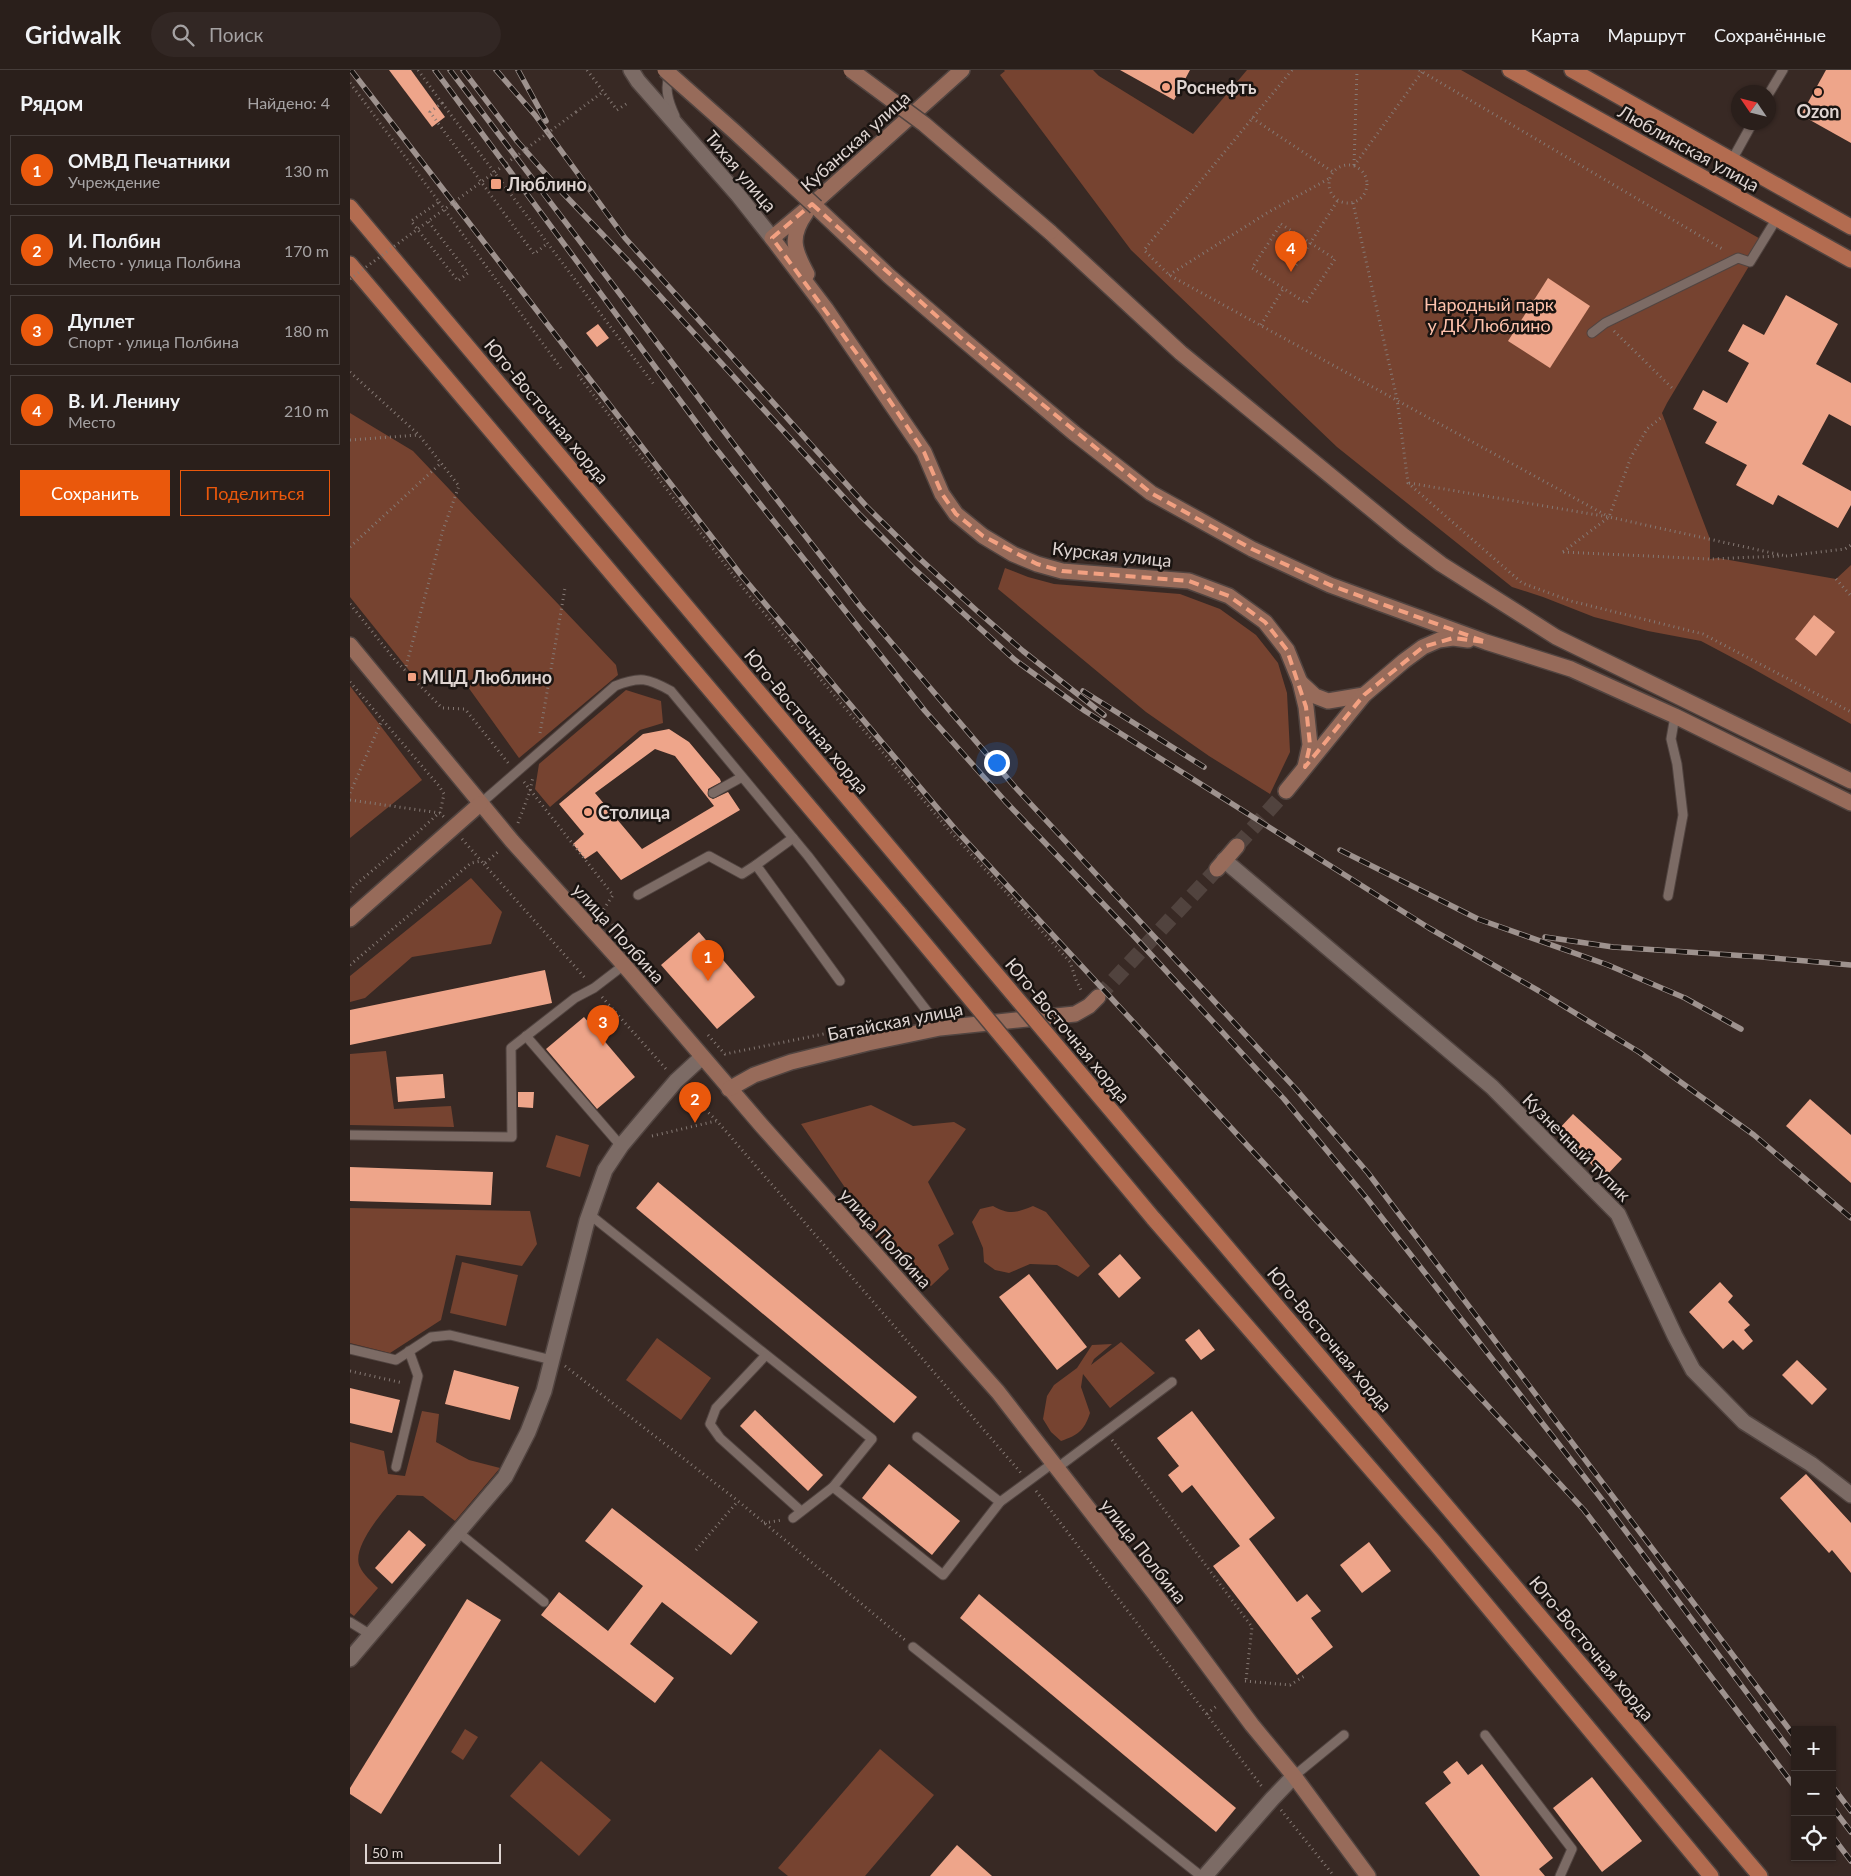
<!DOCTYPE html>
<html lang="ru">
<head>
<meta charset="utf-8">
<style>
	:root { --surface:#2a1f1b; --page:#322724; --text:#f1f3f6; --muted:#a5a2a3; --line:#463d3a; --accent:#ea580c }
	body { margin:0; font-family:Lato,sans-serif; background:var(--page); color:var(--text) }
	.controls { position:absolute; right:15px; bottom:15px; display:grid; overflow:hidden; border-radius:0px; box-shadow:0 1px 4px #0004 }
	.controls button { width:45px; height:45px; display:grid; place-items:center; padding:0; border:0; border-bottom:1px solid var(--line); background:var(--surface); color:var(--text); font:25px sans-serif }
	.compass { position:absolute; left:1381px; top:15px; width:45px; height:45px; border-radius:50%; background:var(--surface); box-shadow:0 1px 4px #0004; rotate:305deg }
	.scale { position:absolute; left:15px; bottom:12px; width:136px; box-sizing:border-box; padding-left:5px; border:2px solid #ded4d1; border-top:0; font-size:14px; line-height:18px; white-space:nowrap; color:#ded4d1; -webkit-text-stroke:4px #1a1411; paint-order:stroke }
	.you { position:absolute; left:646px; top:692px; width:18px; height:18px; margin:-12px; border:4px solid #fff; border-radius:50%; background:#1a73e8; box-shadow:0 0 0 8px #1a73e833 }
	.badge { display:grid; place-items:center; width:32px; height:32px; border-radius:50%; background:var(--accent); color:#fff; font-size:16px; font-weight:700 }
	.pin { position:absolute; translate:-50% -41px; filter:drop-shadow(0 1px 2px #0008) }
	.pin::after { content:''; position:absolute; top:26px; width:18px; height:15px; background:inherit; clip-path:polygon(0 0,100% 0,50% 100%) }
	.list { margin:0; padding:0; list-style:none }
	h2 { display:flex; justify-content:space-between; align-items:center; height:65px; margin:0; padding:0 20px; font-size:21px }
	h2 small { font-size:16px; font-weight:400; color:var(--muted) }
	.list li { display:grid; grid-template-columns:32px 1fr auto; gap:15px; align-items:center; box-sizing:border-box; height:70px; margin:0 10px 10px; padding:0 10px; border:1px solid var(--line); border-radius:0px }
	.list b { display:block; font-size:19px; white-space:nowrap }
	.list p { margin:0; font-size:16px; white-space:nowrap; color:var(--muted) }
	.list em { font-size:16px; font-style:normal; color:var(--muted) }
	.actions { display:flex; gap:10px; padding:15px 20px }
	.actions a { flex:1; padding:11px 0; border:1px solid var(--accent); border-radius:0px; text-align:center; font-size:18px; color:var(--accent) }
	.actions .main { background:var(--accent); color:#fff }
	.icon { flex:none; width:28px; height:28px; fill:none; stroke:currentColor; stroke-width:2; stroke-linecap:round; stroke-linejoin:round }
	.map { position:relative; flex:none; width:1501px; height:1806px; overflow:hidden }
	header { display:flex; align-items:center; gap:30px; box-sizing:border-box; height:70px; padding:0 25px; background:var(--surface); border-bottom:1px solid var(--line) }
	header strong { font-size:24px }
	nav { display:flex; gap:28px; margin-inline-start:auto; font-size:18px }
	.search { width:350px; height:45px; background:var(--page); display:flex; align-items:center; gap:12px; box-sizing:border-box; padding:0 18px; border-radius:28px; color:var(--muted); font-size:19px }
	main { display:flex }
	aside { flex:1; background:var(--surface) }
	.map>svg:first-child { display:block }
	.green { fill:#764330 }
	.building { fill:#eea58a; fill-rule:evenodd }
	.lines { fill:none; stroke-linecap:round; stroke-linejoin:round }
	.secondary-tunnel { stroke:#51433e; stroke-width:15; stroke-dasharray:15 8; stroke-linecap:butt }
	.lane-casing { stroke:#514440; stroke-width:11 }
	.street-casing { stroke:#514440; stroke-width:18 }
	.secondary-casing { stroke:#514440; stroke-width:18 }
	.primary-casing { stroke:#514440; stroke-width:18 }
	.path { stroke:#857974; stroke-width:3; stroke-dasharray:1 4; stroke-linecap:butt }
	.lane { stroke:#7c6b65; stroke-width:9 }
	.street { stroke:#7c6b65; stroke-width:15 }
	.secondary { stroke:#976b5a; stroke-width:15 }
	.primary { stroke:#b36c50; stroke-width:15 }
	.rail-casing { stroke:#9e928e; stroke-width:5.5 }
	.rail { stroke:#1a1411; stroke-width:4; stroke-dasharray:11; stroke-linecap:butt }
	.secondary-bridge-casing { stroke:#514440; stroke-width:18; stroke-linecap:butt }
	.primary-bridge-casing { stroke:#514440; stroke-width:18; stroke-linecap:butt }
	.path-bridge { stroke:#857974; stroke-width:3; stroke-dasharray:1 4; stroke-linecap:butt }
	.secondary-bridge { stroke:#976b5a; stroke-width:15 }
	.primary-bridge { stroke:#b36c50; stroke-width:15 }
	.marked { fill:none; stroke:#f2a081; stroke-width:4; stroke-dasharray:10 6; stroke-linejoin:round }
	.poi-dot { fill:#f2a081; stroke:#1a1411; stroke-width:2 }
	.labels { text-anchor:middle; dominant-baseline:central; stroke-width:5; stroke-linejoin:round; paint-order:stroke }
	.poi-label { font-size:18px; font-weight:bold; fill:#ded4d1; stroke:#1a1411; text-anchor:start }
	.street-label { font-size:18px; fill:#ded4d1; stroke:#1a1411 }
	.park-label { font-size:18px; fill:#fec2ac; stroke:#1a1411 }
</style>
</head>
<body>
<header>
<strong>Gridwalk</strong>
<div class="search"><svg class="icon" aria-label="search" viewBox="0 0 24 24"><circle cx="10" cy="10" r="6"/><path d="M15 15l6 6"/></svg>Поиск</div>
<nav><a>Карта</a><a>Маршрут</a><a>Сохранённые</a></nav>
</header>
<main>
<aside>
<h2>Рядом<small>Найдено: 4</small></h2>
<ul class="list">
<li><span class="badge">1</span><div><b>ОМВД Печатники</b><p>Учреждение</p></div><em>130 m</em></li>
<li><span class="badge">2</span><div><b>И. Полбин</b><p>Место · улица Полбина</p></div><em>170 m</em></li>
<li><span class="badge">3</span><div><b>Дуплет</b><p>Спорт · улица Полбина</p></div><em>180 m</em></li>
<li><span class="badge">4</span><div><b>В. И. Ленину</b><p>Место</p></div><em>210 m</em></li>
</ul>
<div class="actions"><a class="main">Сохранить</a><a>Поделиться</a></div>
</aside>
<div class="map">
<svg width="1501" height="1806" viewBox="0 0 1501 1806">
	<rect width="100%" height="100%" fill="#382924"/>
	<g class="green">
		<polygon points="654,0 743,0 749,6 843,64 897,0 1111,0 1414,171 1317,333 1312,343 1360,469 1360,489 1368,488 1486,509 1501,495 1501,654 1400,597 1351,571 1298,561 1244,547 1193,527 1162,517 987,377 781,180 650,5 655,1"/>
		<polygon points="0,343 63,381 266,595 268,605 169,688 118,617 66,609 0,527"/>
		<polygon points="655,498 678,507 704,514 830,524 870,539 906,565 928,593 937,623 940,682 920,724 859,686 796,642 648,519"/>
		<polygon points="0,616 72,710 0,768"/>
		<polygon points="276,620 311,631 313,653 290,660 200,737 185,719 189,694"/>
		<polygon points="121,808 152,842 141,874 62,887 15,928 0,932 0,906"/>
		<polygon points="36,981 44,1039 101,1036 104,1057 0,1055 0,984"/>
		<polygon points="521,1035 563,1056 604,1052 616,1059 578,1112 604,1164 588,1175 599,1199 581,1216 548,1194 451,1054"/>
		<polygon points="206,1065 239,1075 230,1107 196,1097"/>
		<path d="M643,1136c16,9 23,7 40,0l13,6 44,54 -12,11 -21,-12 -27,-1 -21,9 -14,-3 -11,-8 -1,-14 -11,-26 8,-13z"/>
		<polygon points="0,1138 180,1141 187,1174 172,1196 106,1185 91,1250 40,1283 0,1273"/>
		<polygon points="112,1192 168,1205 156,1256 100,1243"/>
		<polygon points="307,1268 361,1308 331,1350 276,1310"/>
		<path d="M771,1272l34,31 -45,35 -27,-34 -2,13 9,26c-6,18 -12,22 -29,28l-10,-9 -8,-13 4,-23 7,-11 23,-17 15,-23 20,-1 -18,15 -3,6z"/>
		<path d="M72,1341l17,3 -3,28 33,18 31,8 -45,53 -32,-25 -26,-1c-12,14 -47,53 -37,72 3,7 12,15 18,21l-24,28 -4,-3v-171l34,9 4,23 17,2z"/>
		<polygon points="115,1659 128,1667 113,1690 101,1682"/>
		<polygon points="530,1679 584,1725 515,1806 438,1806 428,1798"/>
		<polygon points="191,1691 261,1750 229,1786 160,1726"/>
	</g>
	<g class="building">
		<polygon points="39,0 61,0 95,47 82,57"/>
		<polygon points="770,0 840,0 824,30"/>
		<polygon points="1476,0 1501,0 1501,73 1451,45"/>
		<polygon points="1198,208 1240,236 1200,298 1158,271"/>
		<polygon points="1436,225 1488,254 1466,294 1501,313 1501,356 1479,344 1452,394 1501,421 1501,435 1488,458 1428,425 1423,435 1386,415 1397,395 1355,373 1367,352 1343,339 1353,320 1377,333 1399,293 1378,281 1393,254 1414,265"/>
		<polygon points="248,254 259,268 247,277 236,263"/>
		<polygon points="1464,545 1485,562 1466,586 1445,569"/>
		<path d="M319,659l20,13 31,37 1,3 -13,7v7l5,3 15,-7 12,18 -119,70 -24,-29 -12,8 -12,-15 11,-10 -25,-30 84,-70zM305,679l20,7 39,50 -72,43 -47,-56z"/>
		<polygon points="349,862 405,927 367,959 311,895"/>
		<polygon points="195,900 202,933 0,975 0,940"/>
		<polygon points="234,947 285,1007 247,1039 196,979"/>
		<polygon points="93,1004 95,1028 48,1032 46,1007"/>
		<polygon points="168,1022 184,1022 183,1038 168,1037"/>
		<polygon points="1460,1029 1501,1065 1501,1113 1436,1056"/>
		<polygon points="1223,1044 1272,1089 1255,1107 1206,1062"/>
		<polygon points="0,1097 143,1102 141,1135 0,1131"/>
		<polygon points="308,1112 567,1327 544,1353 286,1138"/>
		<polygon points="770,1184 791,1208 769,1228 748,1204"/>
		<polygon points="679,1204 737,1277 707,1300 649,1227"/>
		<polygon points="1370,1212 1383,1226 1378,1232 1400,1255 1394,1260 1403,1271 1393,1280 1383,1270 1373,1279 1339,1242"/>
		<polygon points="849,1259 865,1280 851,1290 835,1270"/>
		<polygon points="1447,1290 1477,1319 1462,1335 1432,1305"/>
		<polygon points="104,1300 169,1317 160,1350 95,1334"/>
		<polygon points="0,1318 50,1330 42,1363 0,1353"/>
		<polygon points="405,1340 473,1405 458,1421 390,1356"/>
		<polygon points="842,1341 925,1448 899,1469 947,1532 957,1524 971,1541 961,1548 983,1577 947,1605 863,1496 890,1476 842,1415 832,1423 818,1405 829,1396 807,1368"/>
		<polygon points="539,1394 610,1451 582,1485 512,1428"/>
		<polygon points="1456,1404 1501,1453 1501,1503 1482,1480 1479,1483 1430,1428"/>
		<polygon points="262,1438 408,1552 381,1585 312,1532 280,1574 324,1608 305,1633 191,1545 209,1522 258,1561 293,1516 235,1471"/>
		<polygon points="59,1460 76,1475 42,1514 25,1498"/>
		<polygon points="1019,1472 1041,1501 1012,1523 990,1495"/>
		<polygon points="629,1524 886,1738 866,1762 610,1548"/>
		<polygon points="117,1529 151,1550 31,1744 0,1724 0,1718"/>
		<polygon points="1107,1691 1118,1705 1132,1694 1203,1788 1189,1799 1195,1806 1130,1806 1075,1733 1101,1713 1093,1702"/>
		<polygon points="1242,1707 1292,1771 1252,1802 1203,1738"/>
		<polygon points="607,1775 642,1806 580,1806"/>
	</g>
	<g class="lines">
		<g class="secondary-tunnel">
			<polyline points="887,776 936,721"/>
			<polyline points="748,927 867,799"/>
		</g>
		<defs>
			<g id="lane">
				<path d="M320,2c-6,16 -2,29 5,44"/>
				<polyline points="1418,25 1433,0"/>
				<polyline points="1382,90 1403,52"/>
				<polyline points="1242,263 1255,253 1388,188 1400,192 1427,148"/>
				<polyline points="363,723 392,707"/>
				<path d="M130,734l135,-118c25,-10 33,-8 56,5l137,165 132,172"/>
				<polyline points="443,768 406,795 490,911"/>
				<polyline points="288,825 359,786 392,804 406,795"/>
				<polyline points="1318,826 1333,745 1327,694 1321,669 1325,646"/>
				<polyline points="176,966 271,1076"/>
				<polyline points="0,1065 162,1067 161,978 225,928 244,918 274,895"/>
				<polyline points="239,1144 522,1369 483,1417 593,1505 650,1432 703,1393"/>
				<polyline points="0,1279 46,1290 81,1267 100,1265 202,1290"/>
				<polyline points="416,1285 366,1338 360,1354 370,1368 451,1441"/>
				<polyline points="567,1367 650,1432"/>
				<polyline points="46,1397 68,1306 59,1281"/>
				<polyline points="707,1398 822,1312"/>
				<polyline points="443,1448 483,1417"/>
				<polyline points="109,1463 194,1532"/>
				<polyline points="0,1552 21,1565"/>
				<polyline points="563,1577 851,1806"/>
				<polyline points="1135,1665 1222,1779 1210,1806"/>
				<polyline points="944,1706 994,1665"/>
			</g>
			<g id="street">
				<polyline points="281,0 288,11 388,125 422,168"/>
				<polyline points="874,790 1142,1017 1268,1144 1325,1266 1343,1300 1394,1352 1461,1394 1501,1425"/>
				<polyline points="0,1589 155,1407 178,1362 194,1321 237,1151 255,1100 271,1076 297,1045 326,1011 352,987"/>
				<polyline points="855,1806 922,1729 944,1706"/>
			</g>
			<g id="secondary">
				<polyline points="612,0 465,132 422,168 476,239 574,382 592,424 606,444 633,466 663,484 687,494 712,501 839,511 879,526 915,552 937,580 950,612 956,637 960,675 955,697"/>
				<polyline points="466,137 539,206 610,267 724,363 801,423 902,479 980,515 1136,572 1221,599 1325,646 1501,733"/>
				<path d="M456,143c-17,24 -12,37 1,61"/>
				<polyline points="700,162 831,283 1054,466 1091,494 1206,567 1501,711"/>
				<polyline points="0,575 162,771 274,895 412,1056 648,1322 804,1523 902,1655 944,1706 1018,1806"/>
				<polyline points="950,612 965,626 978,631 1014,625"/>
				<polyline points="936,721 1014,625 1054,591 1073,577 1089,570 1103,568 1118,570"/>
				<polyline points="867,799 887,776"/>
				<polyline points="0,849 130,734"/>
				<polyline points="379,1019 404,1005 441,992 518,973 590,958 725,944 739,936 748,927"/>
			</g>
			<g id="primary">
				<polyline points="1160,0 1501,190"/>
				<polyline points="1222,0 1501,157"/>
				<polyline points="0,137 576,821"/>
				<polyline points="0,194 549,843"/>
				<polyline points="831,1123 1410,1806"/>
				<polyline points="803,1148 1085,1473 1361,1806"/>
			</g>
		</defs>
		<use href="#lane" class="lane-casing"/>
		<use href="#street" class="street-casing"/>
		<use href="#secondary" class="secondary-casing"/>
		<use href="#primary" class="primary-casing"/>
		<g class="path">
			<polyline points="68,0 92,33 80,42 184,184 198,173"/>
			<polyline points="237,0 267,40 279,32"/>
			<polyline points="942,0 794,180 819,205 1259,447"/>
			<polyline points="1069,0 1374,180"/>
			<polyline points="0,13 89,132 61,151 108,211 118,203 78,151"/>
			<polyline points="92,33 305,316"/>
			<polyline points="226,42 253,22"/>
			<polyline points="902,48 983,102"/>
			<polyline points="1004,95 1007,0"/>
			<circle cx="998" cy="114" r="19"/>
			<polyline points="1004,96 1072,2"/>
			<polyline points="89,132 213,301"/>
			<polyline points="1003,133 1047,329 1058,413 1172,513 1221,531 1353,564 1501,642"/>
			<polygon points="931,154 985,189 956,233 902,198"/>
			<polyline points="946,195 988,130"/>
			<polyline points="819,205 917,143 980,108"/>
			<polyline points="911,255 933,219"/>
			<polyline points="1264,261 1324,320"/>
			<polyline points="0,302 69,365 109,416 93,460 55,600"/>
			<polyline points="228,305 398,524 597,758 720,892 726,910 732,922"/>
			<polyline points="0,370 68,365"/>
			<polyline points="1059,413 1259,447 1436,486"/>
			<polyline points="0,477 91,393"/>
			<polyline points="1213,482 1360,489 1429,486"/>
			<polyline points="1213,482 1259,447 1281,387 1297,359 1313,346"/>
			<polyline points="1436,486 1495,479 1501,475"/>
			<polyline points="1486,509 1501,526"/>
			<polyline points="0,534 45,590 92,638 115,639 159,694"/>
			<polyline points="0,612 89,716 94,724 90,743"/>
			<polyline points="190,663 215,518"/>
			<polyline points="174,712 263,825 252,842 274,868"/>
			<polyline points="0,723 32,650"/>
			<polyline points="0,730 90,743 94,747"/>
			<polyline points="168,753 180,721 183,707"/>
			<polyline points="112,769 134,794 150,780"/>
			<polyline points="134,794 236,909"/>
			<polyline points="0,822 4,816 67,763 89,743"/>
			<polyline points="0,895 121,793 131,791"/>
			<polyline points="252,927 316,999"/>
			<polyline points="358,965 375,984 508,957"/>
			<polyline points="337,1022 367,1051 671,1403"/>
			<polyline points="302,1066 366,1051"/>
			<polyline points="215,1296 388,1431 555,1570"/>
			<polyline points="0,1301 53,1313"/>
			<polyline points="762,1370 902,1557 896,1610"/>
			<polyline points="686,1421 913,1718"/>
			<polyline points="414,1453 432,1450"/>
			<polyline points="346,1480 388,1431"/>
			<polyline points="895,1611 940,1615 956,1605"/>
			<polyline points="857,1644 868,1635"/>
			<polyline points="931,1740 984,1806"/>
		</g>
		<use href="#lane" class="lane"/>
		<use href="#street" class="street"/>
		<use href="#secondary" class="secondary"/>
		<use href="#primary" class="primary"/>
		<defs>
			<g id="rail">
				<polyline points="1,0 391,505 606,760 1234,1440 1445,1717"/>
				<polyline points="85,0 363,375 575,641 655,731 782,864 934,1029 1018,1130 1250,1427 1445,1687"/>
				<polyline points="100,0 386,377 510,536 665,717 945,1018 1018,1103 1445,1667"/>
				<polyline points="113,0 167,71 210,120 279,192 510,445 561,496 665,590 735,641 1079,858 1189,921 1289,982 1404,1065 1501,1148"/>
				<polyline points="146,0 185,45 275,168 518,438 570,489 626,540 673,581 754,645"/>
				<polyline points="168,0 196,51"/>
				<polyline points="733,621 854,697"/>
				<polyline points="990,780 1128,849 1258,895 1335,928 1391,959"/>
				<polyline points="1195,867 1263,877 1412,887 1501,895"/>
				<polyline points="1482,1716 1501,1741"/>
				<polyline points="1482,1737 1501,1762"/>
				<polyline points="1482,1766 1501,1791"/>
			</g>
		</defs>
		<use href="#rail" class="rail-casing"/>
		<use href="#rail" class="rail"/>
		<defs>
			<g id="secondary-bridge">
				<polyline points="315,0 385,62 466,137"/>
				<polyline points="501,0 574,54 700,162"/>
			</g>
			<g id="primary-bridge">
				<polyline points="576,821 831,1123"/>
				<polyline points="549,843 803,1148"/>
			</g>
		</defs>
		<use href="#secondary-bridge" class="secondary-bridge-casing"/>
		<use href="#primary-bridge" class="primary-bridge-casing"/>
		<polyline class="path-bridge" points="0,209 226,42"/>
		<use href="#secondary-bridge" class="secondary-bridge"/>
		<use href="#primary-bridge" class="primary-bridge"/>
	</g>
	<path class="marked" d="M462,134l148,133 191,156 101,56 78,36 156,57 -33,-4 -30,9 -59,48 -59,72 5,-22 -4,-38 -19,-57 -22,-28 -36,-26 -40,-15 -127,-10 -25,-7 -54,-28 -27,-22 -14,-20 -18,-42 -50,-75 -102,-139z"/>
	<g class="poi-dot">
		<circle cx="816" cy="17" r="5"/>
		<circle cx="1468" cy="22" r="5"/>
		<rect x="140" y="108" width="12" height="12" rx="2.5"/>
		<rect x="57" y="602" width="10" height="10" rx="2.5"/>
		<circle cx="238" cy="742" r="5"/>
	</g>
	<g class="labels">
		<g class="poi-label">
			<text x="826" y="17">Роснефть</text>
			<text x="1468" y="41" text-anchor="middle">Ozon</text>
			<text x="157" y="114">Люблино</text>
			<text x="72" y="607">МЦД Люблино</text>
			<text x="248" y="742">Столица</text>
		</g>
		<g class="street-label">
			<text transform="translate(505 71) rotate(-42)">Кубанская улица</text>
			<text transform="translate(1339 78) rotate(29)">Люблинская улица</text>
			<text transform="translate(391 101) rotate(50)">Тихая улица</text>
			<text transform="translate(197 341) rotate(50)">Юго-Восточная хорда</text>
			<text transform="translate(762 484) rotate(6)">Курская улица</text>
			<text transform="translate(457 651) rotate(50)">Юго-Восточная хорда</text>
			<text transform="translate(269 863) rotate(48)">улица Полбина</text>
			<text transform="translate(545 951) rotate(-11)">Батайская улица</text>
			<text transform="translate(718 960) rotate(50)">Юго-Восточная хорда</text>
			<text transform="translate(1227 1077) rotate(45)">Кузнечный тупик</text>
			<text transform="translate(536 1168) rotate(48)">улица Полбина</text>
			<text transform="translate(980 1269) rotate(50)">Юго-Восточная хорда</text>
			<text transform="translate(794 1481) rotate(52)">улица Полбина</text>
			<text transform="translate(1242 1578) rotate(50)">Юго-Восточная хорда</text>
		</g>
		<g class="park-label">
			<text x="1139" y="234">Народный парк<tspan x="1139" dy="21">у ДК Люблино</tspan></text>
		</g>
	</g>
</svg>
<div class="controls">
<button>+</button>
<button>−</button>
<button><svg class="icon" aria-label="locate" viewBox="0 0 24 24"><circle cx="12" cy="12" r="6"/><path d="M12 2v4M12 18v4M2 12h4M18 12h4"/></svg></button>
</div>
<svg class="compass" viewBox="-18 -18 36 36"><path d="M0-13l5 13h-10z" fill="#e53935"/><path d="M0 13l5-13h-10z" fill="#a5a2a3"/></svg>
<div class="scale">50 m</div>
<div class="you"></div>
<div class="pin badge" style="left:358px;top:911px">1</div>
<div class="pin badge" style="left:345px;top:1053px">2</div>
<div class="pin badge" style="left:253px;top:976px">3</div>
<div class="pin badge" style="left:941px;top:202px">4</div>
</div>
</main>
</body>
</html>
